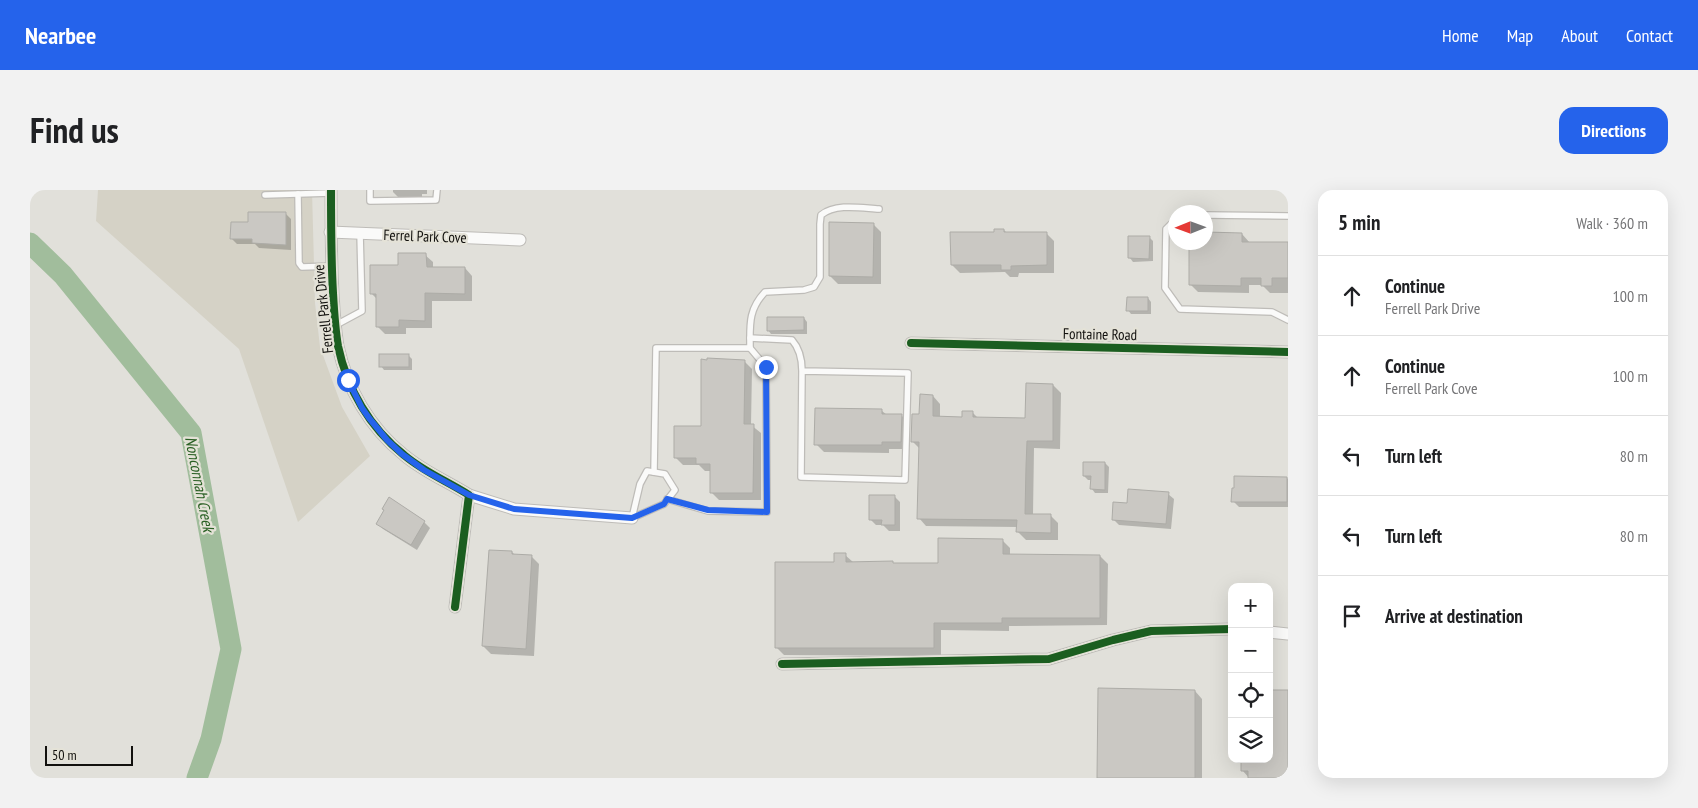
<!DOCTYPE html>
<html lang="en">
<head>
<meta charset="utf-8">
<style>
	:root { --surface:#fff; --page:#f2f2f2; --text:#202124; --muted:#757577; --line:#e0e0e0; --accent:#2563eb }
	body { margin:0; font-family:"PT Sans Narrow",sans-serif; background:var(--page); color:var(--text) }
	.controls { position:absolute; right:15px; bottom:15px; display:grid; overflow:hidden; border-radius:10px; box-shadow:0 5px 20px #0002 }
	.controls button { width:45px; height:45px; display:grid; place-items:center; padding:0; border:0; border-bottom:1px solid var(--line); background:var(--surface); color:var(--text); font:25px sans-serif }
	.compass { position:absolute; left:1138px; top:15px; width:45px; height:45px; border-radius:50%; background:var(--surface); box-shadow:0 5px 20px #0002; rotate:269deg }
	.scale { position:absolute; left:15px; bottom:12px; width:88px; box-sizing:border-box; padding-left:5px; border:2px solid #12110e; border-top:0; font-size:14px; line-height:18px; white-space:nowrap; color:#12110e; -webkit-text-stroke:4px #e4e2d7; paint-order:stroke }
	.stop { position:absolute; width:15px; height:15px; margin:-11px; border:4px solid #2563eb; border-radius:50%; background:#fff }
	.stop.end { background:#2563eb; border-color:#fff; box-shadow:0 1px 5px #0008 }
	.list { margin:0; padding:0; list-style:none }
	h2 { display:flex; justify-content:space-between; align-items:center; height:65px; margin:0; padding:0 20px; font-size:21px }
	h2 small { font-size:16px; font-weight:400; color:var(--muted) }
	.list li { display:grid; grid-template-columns:32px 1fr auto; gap:15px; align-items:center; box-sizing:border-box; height:80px; padding:0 20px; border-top:1px solid var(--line) }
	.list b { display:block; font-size:19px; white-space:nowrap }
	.list p { margin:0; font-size:16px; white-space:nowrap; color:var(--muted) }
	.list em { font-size:16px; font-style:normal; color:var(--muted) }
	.icon { flex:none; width:28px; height:28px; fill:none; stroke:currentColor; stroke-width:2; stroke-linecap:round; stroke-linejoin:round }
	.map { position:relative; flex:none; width:1258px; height:588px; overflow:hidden; border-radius:15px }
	header { display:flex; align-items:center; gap:30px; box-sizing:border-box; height:70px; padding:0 25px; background:var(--accent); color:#fff }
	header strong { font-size:24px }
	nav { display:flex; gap:28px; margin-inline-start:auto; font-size:18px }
	.intro { display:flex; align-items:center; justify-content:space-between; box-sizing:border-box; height:120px; padding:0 30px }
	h1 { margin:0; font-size:35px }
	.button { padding:12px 22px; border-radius:15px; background:var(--accent); color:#fff; font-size:18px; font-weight:700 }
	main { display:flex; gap:30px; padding:0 30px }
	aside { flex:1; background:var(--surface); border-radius:15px; box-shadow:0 5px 20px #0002 }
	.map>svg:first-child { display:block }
	.built { fill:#d5d2c6 }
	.shadow { fill:#0003 }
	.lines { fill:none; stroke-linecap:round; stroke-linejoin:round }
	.river { stroke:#a1bd9c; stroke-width:21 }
	.building { fill:#cac8c3; stroke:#adaca7 }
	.service-casing { stroke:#bebcb8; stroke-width:8 }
	.minor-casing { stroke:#bebcb8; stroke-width:13 }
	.service { stroke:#fafaf9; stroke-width:5.5 }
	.minor { stroke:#fafaf9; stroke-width:11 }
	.cycleway-casing { stroke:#e4e2d7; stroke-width:11 }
	.cycleway { stroke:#1b5e20; stroke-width:8 }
	.route { stroke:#2563eb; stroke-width:6 }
	.labels { text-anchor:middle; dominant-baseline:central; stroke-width:4.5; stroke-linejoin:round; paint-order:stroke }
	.street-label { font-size:15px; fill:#12110e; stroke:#e4e2d7 }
	.water-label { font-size:16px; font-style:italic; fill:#2a6024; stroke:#e4e2d7 }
</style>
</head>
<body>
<header>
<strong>Nearbee</strong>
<nav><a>Home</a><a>Map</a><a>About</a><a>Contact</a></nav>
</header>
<div class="intro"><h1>Find us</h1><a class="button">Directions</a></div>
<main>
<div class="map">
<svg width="1258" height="588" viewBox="0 0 1258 588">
	<rect width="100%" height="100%" fill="#e1e0da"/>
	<polygon class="built" points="68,0 282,0 285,113 290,157 312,217 340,266 268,332 209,159 66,31"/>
	<g class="shadow">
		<polygon points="363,0 397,0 397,4 392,4 392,10 371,10 363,2"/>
		<polygon points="255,23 261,29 261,60 229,58 225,54 207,54 201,48 219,33"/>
		<polygon points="843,34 851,42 851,94 808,94 800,86"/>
		<polygon points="974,40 977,43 1016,43 1024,51 1024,83 989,83 988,87 980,87 975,82 930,83 922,75 966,43"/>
		<polygon points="1176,43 1212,44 1220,53 1258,54 1258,103 1240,103 1232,95 1219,95 1219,103 1168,102 1160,94 1176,52"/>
		<polygon points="1120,48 1123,51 1123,71 1103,72 1100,68"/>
		<polygon points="395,65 403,72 403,78 435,78 442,86 442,111 402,111 402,138 376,138 376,144 355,144 347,136 347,109 342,104 369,76"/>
		<polygon points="1118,108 1121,112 1121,124 1101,124 1098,120"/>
		<polygon points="774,128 777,132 777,144 741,144 738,140"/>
		<polygon points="378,165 382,169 382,180 354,180 351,176"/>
		<polygon points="714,171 722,179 721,235 731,243 731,310 689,310 681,302 681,281 675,281 669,275 653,275 645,267 672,238"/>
		<polygon points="1023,195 1031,203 1030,259 1004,258 1003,325 1020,325 1028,333 1028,350 996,350 988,342 988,337 896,336 889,328 890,259 882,251 890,226 903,206 910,214 910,228 933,228 943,223 948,228 997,229"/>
		<polygon points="852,221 857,225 872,226 879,233 879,259 859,259 859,263 794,262 786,254"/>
		<polygon points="1075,273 1079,277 1078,303 1065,303 1062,299 1062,290 1058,290 1054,286"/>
		<polygon points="1257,288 1258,289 1258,317 1209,317 1203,311"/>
		<polygon points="1138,304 1144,309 1141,339 1089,335 1083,329 1098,315"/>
		<polygon points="865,307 870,312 870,341 859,341 853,335 846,335 840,329"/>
		<polygon points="394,332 400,338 387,360 353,339 348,333"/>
		<polygon points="972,350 980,358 980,365 1070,366 1078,374 1077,435 979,436 979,441 911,440 911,466 754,465 746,457 806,373 815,365 823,372 909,374"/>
		<polygon points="459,361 482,362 485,365 501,366 509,374 504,466 461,464 453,456"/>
		<polygon points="1165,501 1172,509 1172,588 1068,588"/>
		<polygon points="1239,501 1258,501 1258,588 1219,588 1213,581 1239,569"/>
	</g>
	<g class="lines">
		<polyline class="river" points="0,53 33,85 161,243 201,459 181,549 167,588"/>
	</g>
	<g class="building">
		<polygon points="218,22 256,22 256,55 222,53 222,49 200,49 201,32 218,32"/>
		<polygon points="799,32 844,33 843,87 799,86"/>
		<polygon points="964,39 974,39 974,42 1017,42 1017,75 981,76 981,80 971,80 971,75 921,75 920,42 964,42"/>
		<polygon points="1176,42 1212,43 1212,52 1258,52 1258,88 1242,88 1242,96 1231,96 1231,88 1211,88 1211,96 1159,95 1159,52 1176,52"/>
		<polygon points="1098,46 1120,46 1119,69 1098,68"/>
		<polygon points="368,63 396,63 397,77 435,77 435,104 395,103 395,131 369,130 369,137 346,137 346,104 340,104 340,75 368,75"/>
		<polygon points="1097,107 1118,107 1118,121 1096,121"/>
		<polygon points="737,127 774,127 774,140 737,141"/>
		<rect x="349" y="164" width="30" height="13"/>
		<polygon points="677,168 715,170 714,234 724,234 724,237 723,303 680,303 680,274 666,274 666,268 644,268 644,236 671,236 671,169 677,170"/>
		<polygon points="996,193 1023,194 1023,251 997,251 996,276 995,324 1021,324 1021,343 986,342 987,330 887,329 889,252 881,252 882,224 889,224 890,204 903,205 903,226 932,227 932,221 943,221 943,227 995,228"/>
		<polygon points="785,218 852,219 852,224 872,224 871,252 852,252 852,255 784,255"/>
		<polygon points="1053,272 1075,272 1075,300 1060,299 1061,286 1053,286"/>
		<polygon points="1204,286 1257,287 1257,312 1201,312 1202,298 1204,298"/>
		<polygon points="1098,299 1139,302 1136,334 1082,330 1083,312 1097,313"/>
		<polygon points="839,305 865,305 865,335 851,335 852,330 839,330"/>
		<polygon points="359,307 395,331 381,355 346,334 354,320 352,319"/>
		<polygon points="908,348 973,349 973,364 1070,365 1070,428 972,428 972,433 904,433 904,458 745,458 745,372 804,372 804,363 816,363 816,372 863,371 863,373 908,373"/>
		<polygon points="459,360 482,361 482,364 502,365 496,459 452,456"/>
		<polygon points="1068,498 1165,500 1165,588 1067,588"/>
		<polygon points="1239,500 1258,500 1258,588 1218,588 1218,581 1211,581 1211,569 1239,569"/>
	</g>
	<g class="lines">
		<defs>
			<g id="service">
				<polyline points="340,0 340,11 406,10 407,0"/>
				<polyline points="301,3 268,4 269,73 272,77 301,76"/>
				<polyline points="235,5 268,4"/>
				<polyline points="1176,25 1258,26"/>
				<polyline points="1146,29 1136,39 1135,98 1150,119 1242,122 1258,130"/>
				<polyline points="306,135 332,121 330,43"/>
				<path d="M720,148l42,2c8,9 10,19 10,31l-1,106 104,3 3,-107 -106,-2"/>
				<path d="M720,158c0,-23 -2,-38 15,-56l39,-2 10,-3 6,-10v-53l1,-9c15,-12 40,-7 58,-6"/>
				<polygon points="617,281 635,284 645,300 634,314 602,328 610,294"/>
				<polyline points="624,282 626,158 720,158 736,177 737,322 678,321 637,309"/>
			</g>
			<g id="minor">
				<path d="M301,0c0,34 0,69 2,103 1,18 2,36 5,53 9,43 32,82 66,109 20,17 43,26 65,40l-14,112"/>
				<polyline points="300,42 490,50"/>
				<polyline points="881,153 1258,162"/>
				<polyline points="439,305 484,319 602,328"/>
				<polyline points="1239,442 1258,444"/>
				<polyline points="752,474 1019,469 1083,450 1121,441 1202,439"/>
			</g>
		</defs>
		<use href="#service" class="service-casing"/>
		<use href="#minor" class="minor-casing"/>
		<use href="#service" class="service"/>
		<use href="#minor" class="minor"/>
		<defs>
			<g id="cycleway">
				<path d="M301,0c0,34 0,69 2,103 1,18 2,36 5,53 9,43 32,82 66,109 20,17 43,26 65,40l-14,112"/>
				<polyline points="881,153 1258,162"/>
				<polyline points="752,474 1019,469 1083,450 1121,441 1202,439"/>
			</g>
		</defs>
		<use href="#cycleway" class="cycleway-casing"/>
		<use href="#cycleway" class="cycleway"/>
	</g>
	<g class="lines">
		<polyline class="route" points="318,190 332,218 339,228 357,250 372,264 394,280 439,305 484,319 602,328 634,314 637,309 678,320 737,322 736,177"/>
	</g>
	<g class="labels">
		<g class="street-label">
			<text transform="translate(395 46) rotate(2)">Ferrel Park Cove</text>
			<text transform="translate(293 119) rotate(-96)">Ferrell Park Drive</text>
			<text transform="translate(1070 144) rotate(1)">Fontaine Road</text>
		</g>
		<g class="water-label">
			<text transform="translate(170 294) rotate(79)">Nonconnah Creek</text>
		</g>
	</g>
</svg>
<div class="controls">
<button>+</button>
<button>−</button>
<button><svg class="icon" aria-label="locate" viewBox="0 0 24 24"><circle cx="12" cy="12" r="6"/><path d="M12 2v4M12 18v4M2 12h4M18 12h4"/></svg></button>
<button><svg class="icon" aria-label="layers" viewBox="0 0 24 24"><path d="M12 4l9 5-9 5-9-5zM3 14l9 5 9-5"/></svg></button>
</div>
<svg class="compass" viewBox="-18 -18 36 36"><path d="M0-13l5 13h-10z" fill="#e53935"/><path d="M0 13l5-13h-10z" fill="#757577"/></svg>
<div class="scale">50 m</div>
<div class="stop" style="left:318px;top:190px"></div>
<div class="stop end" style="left:736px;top:177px"></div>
</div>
<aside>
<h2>5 min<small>Walk · 360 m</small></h2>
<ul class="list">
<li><svg class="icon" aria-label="ahead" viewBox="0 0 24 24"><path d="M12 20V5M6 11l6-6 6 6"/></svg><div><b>Continue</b><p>Ferrell Park Drive</p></div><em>100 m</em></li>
<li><svg class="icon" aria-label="ahead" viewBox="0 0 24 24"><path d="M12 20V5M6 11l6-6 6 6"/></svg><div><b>Continue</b><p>Ferrell Park Cove</p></div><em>100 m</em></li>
<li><svg class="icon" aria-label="left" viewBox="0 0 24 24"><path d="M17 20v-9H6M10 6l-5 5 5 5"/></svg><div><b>Turn left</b></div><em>80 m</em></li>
<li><svg class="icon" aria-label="left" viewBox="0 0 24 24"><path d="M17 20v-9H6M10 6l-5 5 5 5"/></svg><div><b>Turn left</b></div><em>80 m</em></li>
<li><svg class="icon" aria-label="arrive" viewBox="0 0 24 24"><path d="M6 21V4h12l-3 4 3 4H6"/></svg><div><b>Arrive at destination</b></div></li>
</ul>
</aside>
</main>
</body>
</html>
